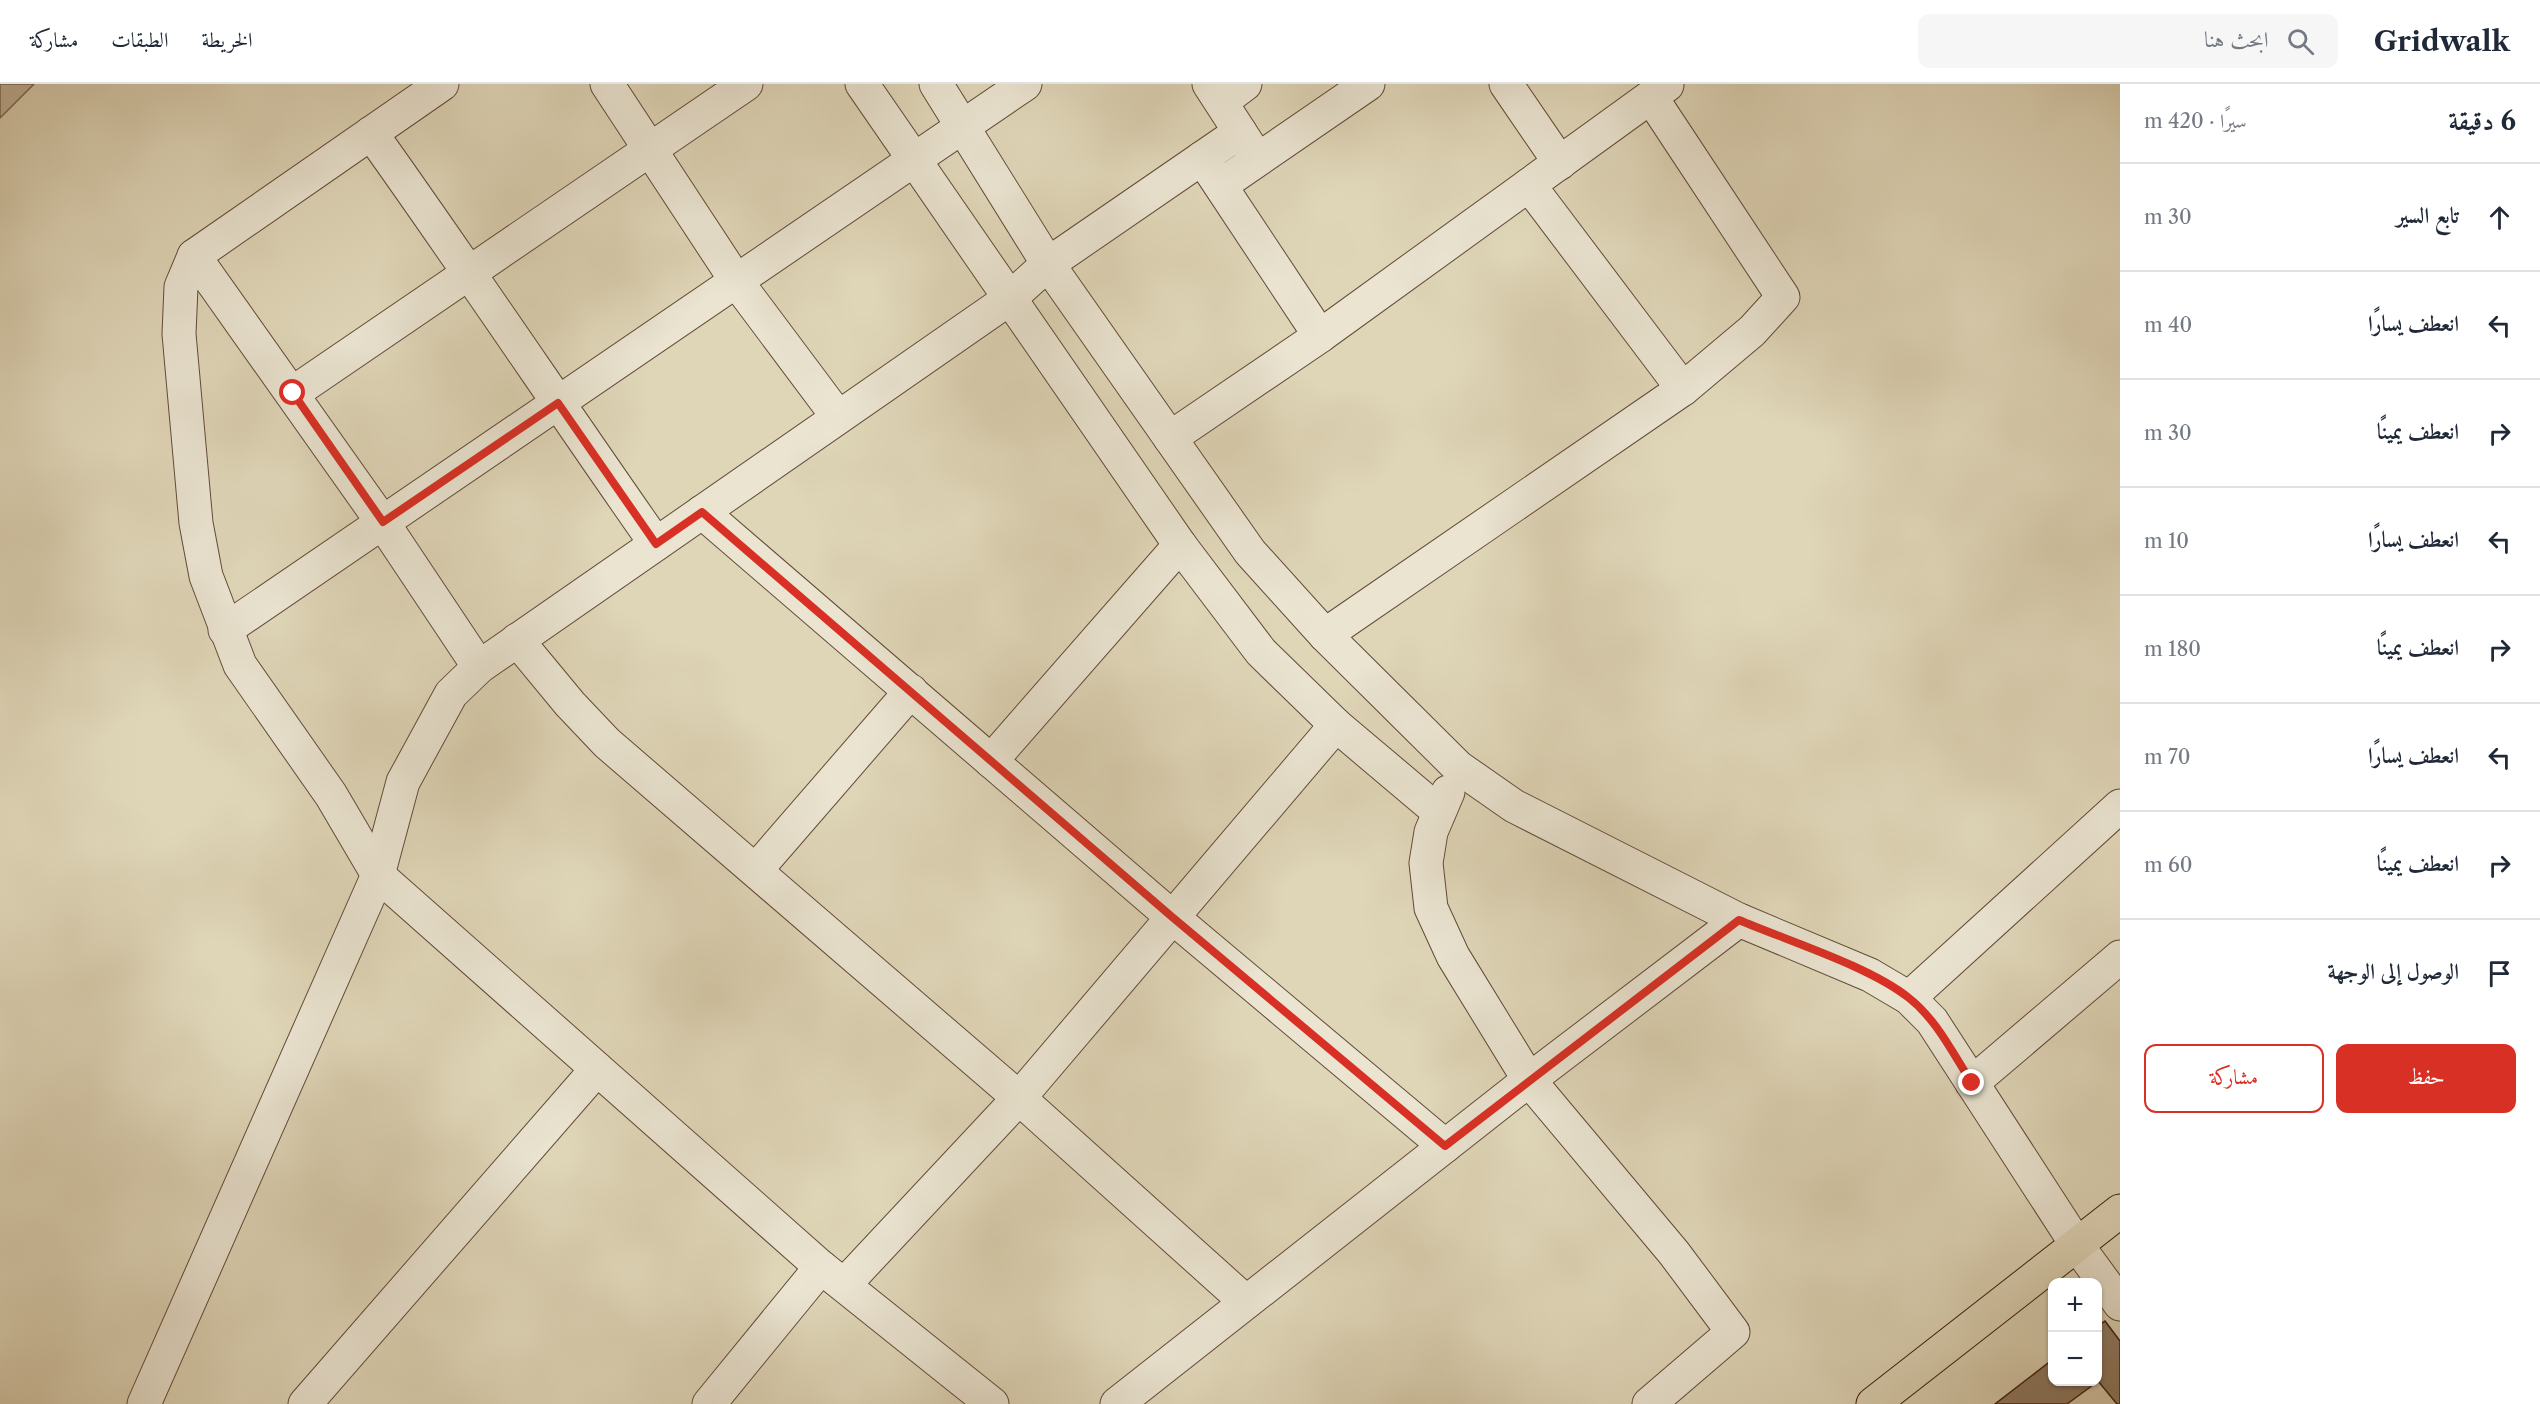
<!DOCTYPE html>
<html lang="ar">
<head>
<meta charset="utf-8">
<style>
	:root { --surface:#fff; --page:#f6f6f7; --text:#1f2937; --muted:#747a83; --line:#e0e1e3; --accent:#d93025 }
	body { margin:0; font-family:"Libre Caslon Text",Amiri,serif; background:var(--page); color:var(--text); direction:rtl }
	.controls { position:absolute; right:18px; bottom:18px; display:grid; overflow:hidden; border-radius:12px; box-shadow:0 2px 4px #0004 }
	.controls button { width:54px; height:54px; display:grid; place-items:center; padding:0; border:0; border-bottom:2px solid var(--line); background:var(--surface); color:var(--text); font:30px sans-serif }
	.stop { position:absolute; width:18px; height:18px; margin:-14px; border:4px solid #d93025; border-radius:50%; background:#fff }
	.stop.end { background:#d93025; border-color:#fff; box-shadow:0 2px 6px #0008 }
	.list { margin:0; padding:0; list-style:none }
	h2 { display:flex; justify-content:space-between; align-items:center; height:78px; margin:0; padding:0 24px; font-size:26px }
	h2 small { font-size:20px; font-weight:400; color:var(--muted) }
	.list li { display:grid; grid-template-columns:39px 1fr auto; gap:18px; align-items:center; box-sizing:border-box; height:108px; padding:0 24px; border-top:2px solid var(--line) }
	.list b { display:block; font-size:22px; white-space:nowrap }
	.list em { font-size:20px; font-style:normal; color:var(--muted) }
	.actions { display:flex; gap:12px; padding:18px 24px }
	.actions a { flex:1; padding:14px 0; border:2px solid var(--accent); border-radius:12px; text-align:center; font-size:21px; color:var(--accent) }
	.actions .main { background:var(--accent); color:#fff }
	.icon { flex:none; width:33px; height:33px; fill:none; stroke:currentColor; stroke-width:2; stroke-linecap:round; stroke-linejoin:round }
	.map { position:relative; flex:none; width:2120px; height:1320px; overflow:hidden; direction:ltr }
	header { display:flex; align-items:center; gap:36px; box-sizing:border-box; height:84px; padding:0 30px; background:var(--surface); border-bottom:2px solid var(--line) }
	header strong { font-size:28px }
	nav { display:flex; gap:33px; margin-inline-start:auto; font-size:21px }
	.search { width:420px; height:54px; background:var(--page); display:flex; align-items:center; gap:15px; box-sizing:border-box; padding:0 21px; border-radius:12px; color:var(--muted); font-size:22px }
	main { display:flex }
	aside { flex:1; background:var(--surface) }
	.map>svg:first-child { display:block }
	.green { fill:#c3b69b; stroke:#7e6955; stroke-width:1.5 }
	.building { fill:#907d67; stroke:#3a1c0f; stroke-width:1.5 }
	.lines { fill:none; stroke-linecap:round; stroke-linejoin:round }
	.minor-casing { stroke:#634a39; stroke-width:35 }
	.major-casing { stroke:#3a1c0f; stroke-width:35 }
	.minor { stroke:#eae4d1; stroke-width:33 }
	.major { stroke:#dfd6b8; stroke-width:33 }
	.route { stroke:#d93025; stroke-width:8 }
</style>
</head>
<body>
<header>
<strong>Gridwalk</strong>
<div class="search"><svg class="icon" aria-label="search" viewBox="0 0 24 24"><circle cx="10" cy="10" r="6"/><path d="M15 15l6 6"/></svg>ابحث هنا</div>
<nav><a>الخريطة</a><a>الطبقات</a><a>مشاركة</a></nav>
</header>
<main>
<aside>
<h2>6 دقيقة<small>سيرًا · 420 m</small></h2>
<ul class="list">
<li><svg class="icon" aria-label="ahead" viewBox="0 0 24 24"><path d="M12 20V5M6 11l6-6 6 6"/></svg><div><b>تابع السير</b></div><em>30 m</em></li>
<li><svg class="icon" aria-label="left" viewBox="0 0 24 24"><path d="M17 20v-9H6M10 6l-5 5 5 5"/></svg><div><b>انعطف يسارًا</b></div><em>40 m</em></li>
<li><svg class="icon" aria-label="right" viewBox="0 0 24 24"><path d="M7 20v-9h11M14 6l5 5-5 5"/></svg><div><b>انعطف يمينًا</b></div><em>30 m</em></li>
<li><svg class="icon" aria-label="left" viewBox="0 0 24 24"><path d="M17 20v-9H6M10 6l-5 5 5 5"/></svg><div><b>انعطف يسارًا</b></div><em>10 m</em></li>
<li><svg class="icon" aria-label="right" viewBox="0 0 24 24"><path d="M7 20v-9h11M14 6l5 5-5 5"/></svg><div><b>انعطف يمينًا</b></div><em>180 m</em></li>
<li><svg class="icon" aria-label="left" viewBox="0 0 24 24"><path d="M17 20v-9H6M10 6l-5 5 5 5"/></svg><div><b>انعطف يسارًا</b></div><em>70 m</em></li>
<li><svg class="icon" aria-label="right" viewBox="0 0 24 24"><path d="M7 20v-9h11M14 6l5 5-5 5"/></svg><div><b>انعطف يمينًا</b></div><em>60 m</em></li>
<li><svg class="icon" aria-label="arrive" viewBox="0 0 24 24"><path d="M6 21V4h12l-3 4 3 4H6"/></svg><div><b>الوصول إلى الوجهة</b></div></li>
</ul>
<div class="actions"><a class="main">حفظ</a><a>مشاركة</a></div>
</aside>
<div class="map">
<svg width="2120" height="1320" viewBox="0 0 2120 1320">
	<rect width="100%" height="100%" fill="#dfd6b8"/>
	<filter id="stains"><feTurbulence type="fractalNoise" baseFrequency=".00333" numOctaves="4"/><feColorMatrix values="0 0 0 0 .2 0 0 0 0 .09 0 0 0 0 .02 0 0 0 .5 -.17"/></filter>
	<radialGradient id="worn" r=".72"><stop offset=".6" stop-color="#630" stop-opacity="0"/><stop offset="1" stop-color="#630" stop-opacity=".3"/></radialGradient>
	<polygon class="green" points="0,0 34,0 0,34"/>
	<g class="building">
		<polygon points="2105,1237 2120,1257 2120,1320 2117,1320 2098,1297 2098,1242"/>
		<polygon points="2052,1276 2052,1298 2097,1298 2067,1320 1995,1320"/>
	</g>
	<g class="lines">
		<defs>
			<g id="minor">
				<polyline points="442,0 194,172 181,203 179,250 196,439 206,492 240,581 331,711 378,791 821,1183 992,1320"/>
				<polyline points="607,0 737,198 838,333"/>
				<polyline points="862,0 1180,461 1261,568 1336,641 1439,728"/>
				<polyline points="936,0 1048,180 1250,468 1325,551 1458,683 1514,722 1739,836 1870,891 1909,914 1932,937 2077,1161 2120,1220"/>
				<polyline points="1209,0 1251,65"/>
				<polyline points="1506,0 1560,79"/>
				<polyline points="1221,18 1245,0"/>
				<path d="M371,49c97,136 189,274 285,411"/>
				<polyline points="1202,74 1320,252"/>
				<polyline points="1221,101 1368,0"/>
				<polyline points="1529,101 1683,305"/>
				<polyline points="194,172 383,439 479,583"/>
				<polyline points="293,309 746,0"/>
				<polyline points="1170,354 1320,252 1667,1"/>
				<polyline points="702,428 1171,832 1445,1062"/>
				<polyline points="225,546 1025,0"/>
				<polyline points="1325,551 1683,305 1752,247 1783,213 1651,13"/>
				<polyline points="517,556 570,620 607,659 1019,1014 1246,1218"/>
				<polyline points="991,677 1180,461"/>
				<polyline points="1448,708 1431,748 1426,779 1431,824 1453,872 1529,996 1674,1169 1733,1248 1649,1320"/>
				<polyline points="756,786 911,607"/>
				<polyline points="1909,914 2120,722"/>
				<polyline points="1972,999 2120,873"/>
				<polyline points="844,1201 1019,1014 1336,641"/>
				<polyline points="144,1320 378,791 403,698 451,610 479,583 1009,215 1048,180 1240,48"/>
				<polyline points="305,1320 597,985"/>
				<polyline points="709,1320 821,1183"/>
				<polyline points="1117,1320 1529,996 1739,836"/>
			</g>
			<polyline id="major" points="1873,1320 2120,1127"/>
		</defs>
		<use href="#minor" class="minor-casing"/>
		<use href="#major" class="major-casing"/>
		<use href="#minor" class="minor"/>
		<use href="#major" class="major"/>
	</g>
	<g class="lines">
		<path class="route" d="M293,309l90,129 175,-119 98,141 46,-32 469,404 274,230 294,-226c49,21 130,46 170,78 28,22 44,56 63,85"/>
	</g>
	<rect width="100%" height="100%" filter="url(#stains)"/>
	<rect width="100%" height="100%" fill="url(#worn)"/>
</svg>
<div class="controls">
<button>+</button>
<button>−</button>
</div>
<div class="stop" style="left:293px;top:309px"></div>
<div class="stop end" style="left:1972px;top:999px"></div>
</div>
</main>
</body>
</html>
